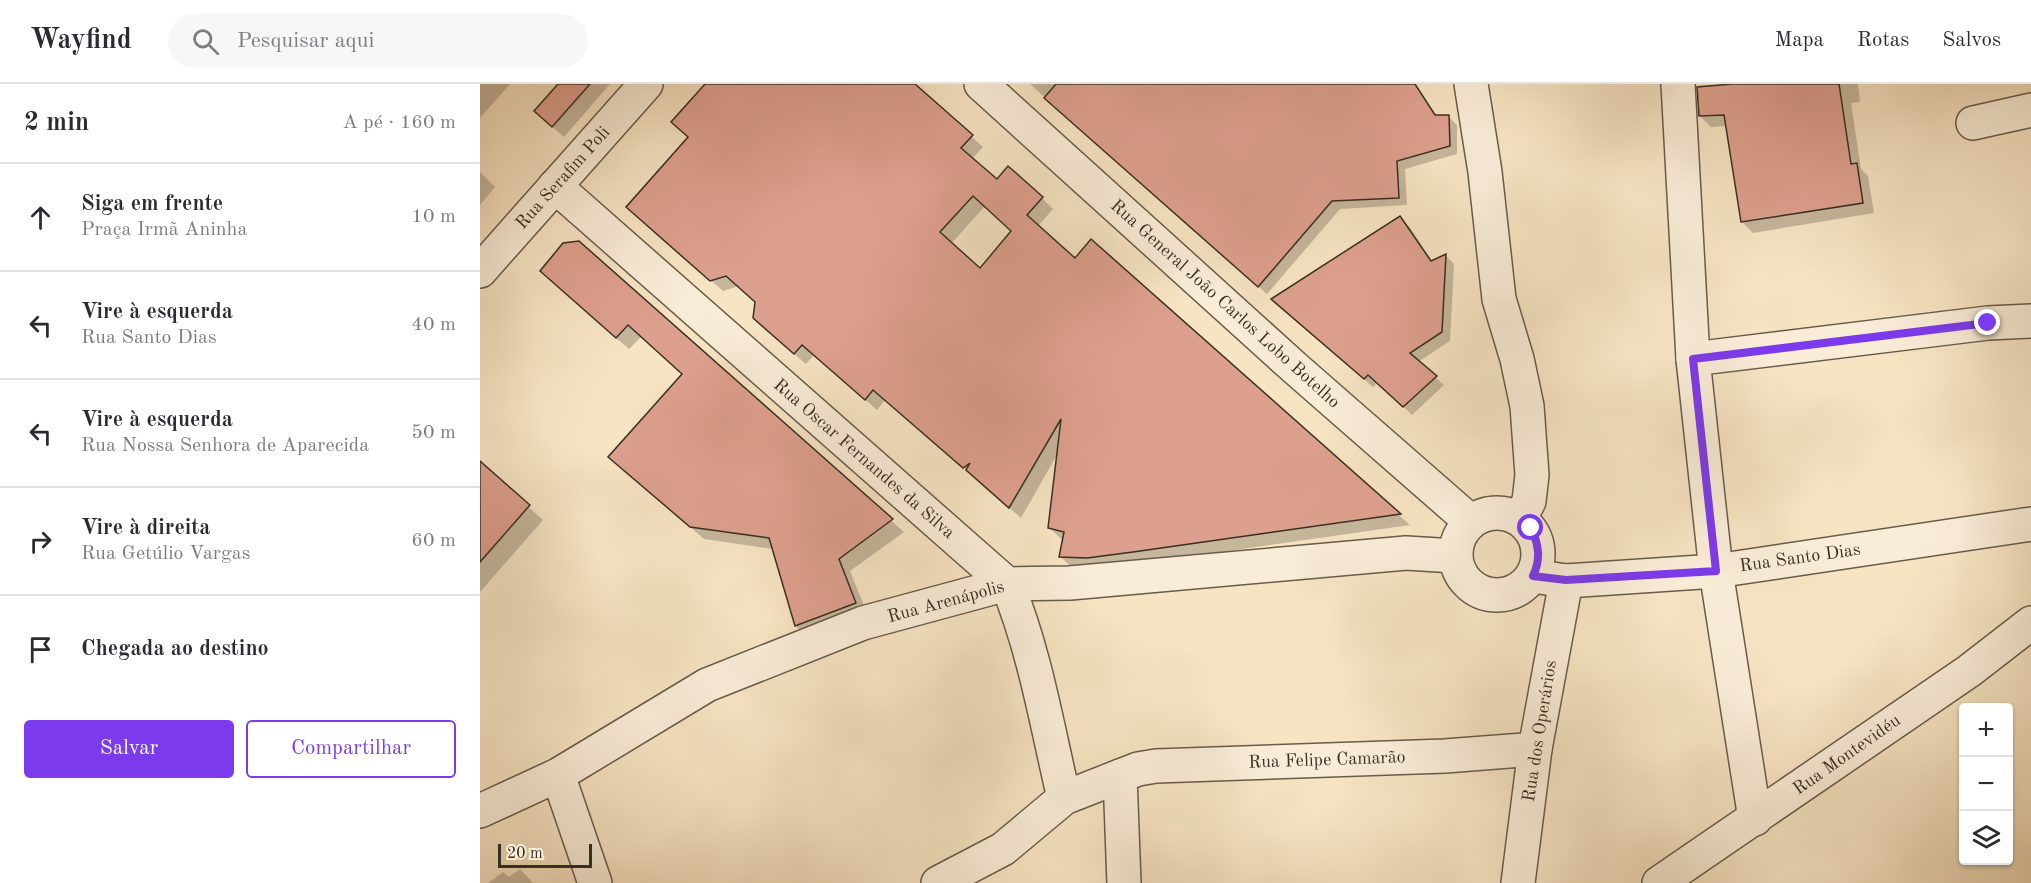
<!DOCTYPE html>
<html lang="pt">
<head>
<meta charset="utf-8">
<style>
	:root { --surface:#fff; --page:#f7f7f7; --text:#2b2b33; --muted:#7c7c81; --line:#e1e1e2; --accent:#7c3aed }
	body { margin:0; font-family:"Old Standard TT",serif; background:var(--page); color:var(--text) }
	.controls { position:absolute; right:18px; bottom:18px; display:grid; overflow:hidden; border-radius:6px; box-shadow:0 2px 4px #0004 }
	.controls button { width:54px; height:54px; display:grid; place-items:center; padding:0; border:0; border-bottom:2px solid var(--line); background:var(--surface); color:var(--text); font:30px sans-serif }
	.scale { position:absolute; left:18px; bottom:15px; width:94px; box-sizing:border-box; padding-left:6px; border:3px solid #382f23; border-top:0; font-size:16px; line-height:21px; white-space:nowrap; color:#382f23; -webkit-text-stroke:4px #faedd8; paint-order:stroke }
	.stop { position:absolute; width:18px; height:18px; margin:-14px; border:4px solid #7c3aed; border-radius:50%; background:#fff }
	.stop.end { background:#7c3aed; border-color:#fff; box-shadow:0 2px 6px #0008 }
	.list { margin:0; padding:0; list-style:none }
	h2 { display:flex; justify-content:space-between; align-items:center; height:78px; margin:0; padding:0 24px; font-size:26px }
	h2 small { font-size:20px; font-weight:400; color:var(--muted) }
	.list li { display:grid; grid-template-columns:39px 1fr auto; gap:18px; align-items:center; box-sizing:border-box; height:108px; padding:0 24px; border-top:2px solid var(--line) }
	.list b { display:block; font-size:22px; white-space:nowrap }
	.list p { margin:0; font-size:20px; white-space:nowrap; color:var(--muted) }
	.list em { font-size:20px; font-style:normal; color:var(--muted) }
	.actions { display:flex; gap:12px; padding:18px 24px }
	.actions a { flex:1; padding:14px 0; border:2px solid var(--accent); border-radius:6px; text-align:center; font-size:21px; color:var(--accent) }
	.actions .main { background:var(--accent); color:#fff }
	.icon { flex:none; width:33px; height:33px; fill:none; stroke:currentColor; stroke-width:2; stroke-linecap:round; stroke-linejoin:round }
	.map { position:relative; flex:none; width:1551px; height:799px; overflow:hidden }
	header { display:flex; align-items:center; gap:36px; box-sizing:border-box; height:84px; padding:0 30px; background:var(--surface); border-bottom:2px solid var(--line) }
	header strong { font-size:28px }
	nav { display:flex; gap:33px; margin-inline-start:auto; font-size:21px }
	.search { width:420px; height:54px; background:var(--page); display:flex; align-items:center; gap:15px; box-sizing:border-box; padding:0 21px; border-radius:33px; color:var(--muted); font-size:22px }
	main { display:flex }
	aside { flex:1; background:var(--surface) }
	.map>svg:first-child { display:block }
	.shadow { fill:#0003; fill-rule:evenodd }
	.building { fill:#dea08e; stroke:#382f23; stroke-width:1.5; fill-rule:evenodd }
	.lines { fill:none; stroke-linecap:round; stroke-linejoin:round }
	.minor-casing { stroke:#685c4b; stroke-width:36 }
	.minor { stroke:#faedd8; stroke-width:33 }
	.route { stroke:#7c3aed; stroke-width:8 }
	.labels { text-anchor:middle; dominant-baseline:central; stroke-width:4.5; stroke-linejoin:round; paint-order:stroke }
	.street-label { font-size:18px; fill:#382f23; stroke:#faedd8 }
</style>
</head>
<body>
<header>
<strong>Wayfind</strong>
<div class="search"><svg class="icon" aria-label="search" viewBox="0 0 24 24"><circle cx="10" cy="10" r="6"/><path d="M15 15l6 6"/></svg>Pesquisar aqui</div>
<nav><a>Mapa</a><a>Rotas</a><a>Salvos</a></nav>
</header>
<main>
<aside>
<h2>2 min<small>A pé · 160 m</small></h2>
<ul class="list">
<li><svg class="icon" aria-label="ahead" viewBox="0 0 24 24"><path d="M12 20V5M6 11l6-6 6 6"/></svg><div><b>Siga em frente</b><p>Praça Irmã Aninha</p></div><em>10 m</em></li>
<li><svg class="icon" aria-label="left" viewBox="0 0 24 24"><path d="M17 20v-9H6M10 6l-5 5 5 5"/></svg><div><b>Vire à esquerda</b><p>Rua Santo Dias</p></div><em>40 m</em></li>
<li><svg class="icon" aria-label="left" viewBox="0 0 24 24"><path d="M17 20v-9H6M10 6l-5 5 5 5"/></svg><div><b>Vire à esquerda</b><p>Rua Nossa Senhora de Aparecida</p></div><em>50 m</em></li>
<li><svg class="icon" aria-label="right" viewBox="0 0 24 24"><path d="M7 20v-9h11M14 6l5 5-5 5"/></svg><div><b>Vire à direita</b><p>Rua Getúlio Vargas</p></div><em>60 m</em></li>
<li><svg class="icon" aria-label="arrive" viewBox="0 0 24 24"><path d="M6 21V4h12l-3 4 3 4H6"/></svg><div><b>Chegada ao destino</b></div></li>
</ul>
<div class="actions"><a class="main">Salvar</a><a>Compartilhar</a></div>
</aside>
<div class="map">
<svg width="1551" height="799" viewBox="0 0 1551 799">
	<rect width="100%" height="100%" fill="#f7e4c3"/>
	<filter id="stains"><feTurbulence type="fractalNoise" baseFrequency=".00333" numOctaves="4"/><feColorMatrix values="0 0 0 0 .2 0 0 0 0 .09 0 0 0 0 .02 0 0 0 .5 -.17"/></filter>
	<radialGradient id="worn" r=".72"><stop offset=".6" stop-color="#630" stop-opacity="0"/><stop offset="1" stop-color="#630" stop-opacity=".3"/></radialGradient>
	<g class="shadow">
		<polygon points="0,0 30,0 0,34"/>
		<polygon points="80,0 130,0 84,53 67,38"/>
		<path d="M223,0h210l70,63 -11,12 25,23 45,16 11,11 -15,17 37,34 16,-19 319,284 -265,38 -73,5 -11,-11 3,-17 -3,-1 -11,-11 8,-75 -37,65 -136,-118 -8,10 -63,-55 -8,9 -40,-35 -9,-27 -18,-16 -16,5 -84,-73 51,-80 15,-52zM505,122l27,25 -32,39 -29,-26z"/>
		<polygon points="550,0 935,0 957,32 968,32 977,41 977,70 925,85 927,121 860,125 787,210"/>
		<polygon points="1251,0 1378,0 1380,18 1371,19 1381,85 1388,92 1394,129 1273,149 1262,138 1247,42 1231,43 1220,32"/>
		<polygon points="0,88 15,103 0,121"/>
		<polygon points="920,134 929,142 952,177 966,172 974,180 970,257 938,278 964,301 932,331 898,298 893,303 801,223"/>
		<polygon points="99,159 424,448 370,487 388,531 328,554 316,542 293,465 224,455 143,385 203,290 161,253 149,265 74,199"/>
		<polygon points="0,379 63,436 0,508"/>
		<polygon points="40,785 53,799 8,799 23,788 29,793"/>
	</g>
	<g class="building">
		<polygon points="78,0 110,0 72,43 54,27"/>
		<path d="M225,0h210l58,51 -12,13 36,31 11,-13 35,31 -16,18 48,43 16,-19 310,275 -268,38 -46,6 -28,-1 5,-25 -16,-4 13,-109 -52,89 -43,-38 4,-7 -7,5 -90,-78 -8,10 -63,-55 -8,9 -41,-36 2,-16 -29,-26 -16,5 -84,-74 62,-70 -17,-15zM493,112l38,35 -31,37 -40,-36z"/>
		<polygon points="576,0 935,0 955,31 969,31 970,62 917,77 919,114 852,117 778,203 564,14"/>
		<polygon points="1252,0 1359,0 1371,80 1377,79 1383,119 1261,138 1244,31 1219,32 1217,3"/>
		<polygon points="920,132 951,177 966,170 962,248 930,269 957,292 923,323 888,291 884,295 791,215"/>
		<polygon points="99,157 413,435 359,475 376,519 315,542 289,454 210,443 128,373 202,290 148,241 136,254 60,187 83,159"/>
		<polygon points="0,377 50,421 0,478"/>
	</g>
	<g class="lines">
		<defs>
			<g id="minor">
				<polyline points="501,0 815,284 990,437"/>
				<polyline points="991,0 1005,88 1019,215 1037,275 1047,322 1052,391 1049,417 1040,435"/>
				<polyline points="1198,0 1213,275 1236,487 1275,735"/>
				<polyline points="1493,39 1551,26"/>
				<path d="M75,102l452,398c28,68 40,142 57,214"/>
				<polyline points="0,187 166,0"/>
				<polyline points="1213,275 1508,239 1551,237"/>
				<circle cx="1017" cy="470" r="41"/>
				<polyline points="1053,492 1086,497 1236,487 1551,440"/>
				<polyline points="78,691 115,799"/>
				<polyline points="640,692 644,799"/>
				<polyline points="0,727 78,691 227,601 383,539 527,500 590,499 926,469 975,472"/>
				<polyline points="458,799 523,765 584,714 658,685 676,682 965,672 1055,665"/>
				<polyline points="1038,799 1055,665 1086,497"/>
				<polyline points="1179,799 1489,587 1551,539"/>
			</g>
		</defs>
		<use href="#minor" class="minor-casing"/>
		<use href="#minor" class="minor"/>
	</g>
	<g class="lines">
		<path class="route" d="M1051,444c8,17 10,31 2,48l33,4 150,-9 -23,-212 295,-36"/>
	</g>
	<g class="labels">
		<g class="street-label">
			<text transform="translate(83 94) rotate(-48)">Rua Serafim Poli</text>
			<text transform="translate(745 220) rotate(42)">Rua General João Carlos Lobo Botelho</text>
			<text transform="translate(384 375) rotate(41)">Rua Oscar Fernandes da Silva</text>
			<text transform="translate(1320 474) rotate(-8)">Rua Santo Dias</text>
			<text transform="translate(466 518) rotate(-15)">Rua Arenápolis</text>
			<text transform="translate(1060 647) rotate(-81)">Rua dos Operários</text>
			<text transform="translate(1367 671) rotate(-35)">Rua Montevidéu</text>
			<text transform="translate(847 676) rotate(-2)">Rua Felipe Camarão</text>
		</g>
	</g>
	<rect width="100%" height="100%" filter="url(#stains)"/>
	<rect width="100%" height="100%" fill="url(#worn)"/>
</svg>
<div class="controls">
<button>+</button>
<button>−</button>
<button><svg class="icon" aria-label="layers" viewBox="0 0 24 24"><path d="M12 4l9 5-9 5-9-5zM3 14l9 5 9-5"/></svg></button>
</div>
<div class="scale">20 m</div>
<div class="stop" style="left:1051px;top:444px"></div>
<div class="stop end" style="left:1508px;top:239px"></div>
</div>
</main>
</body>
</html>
